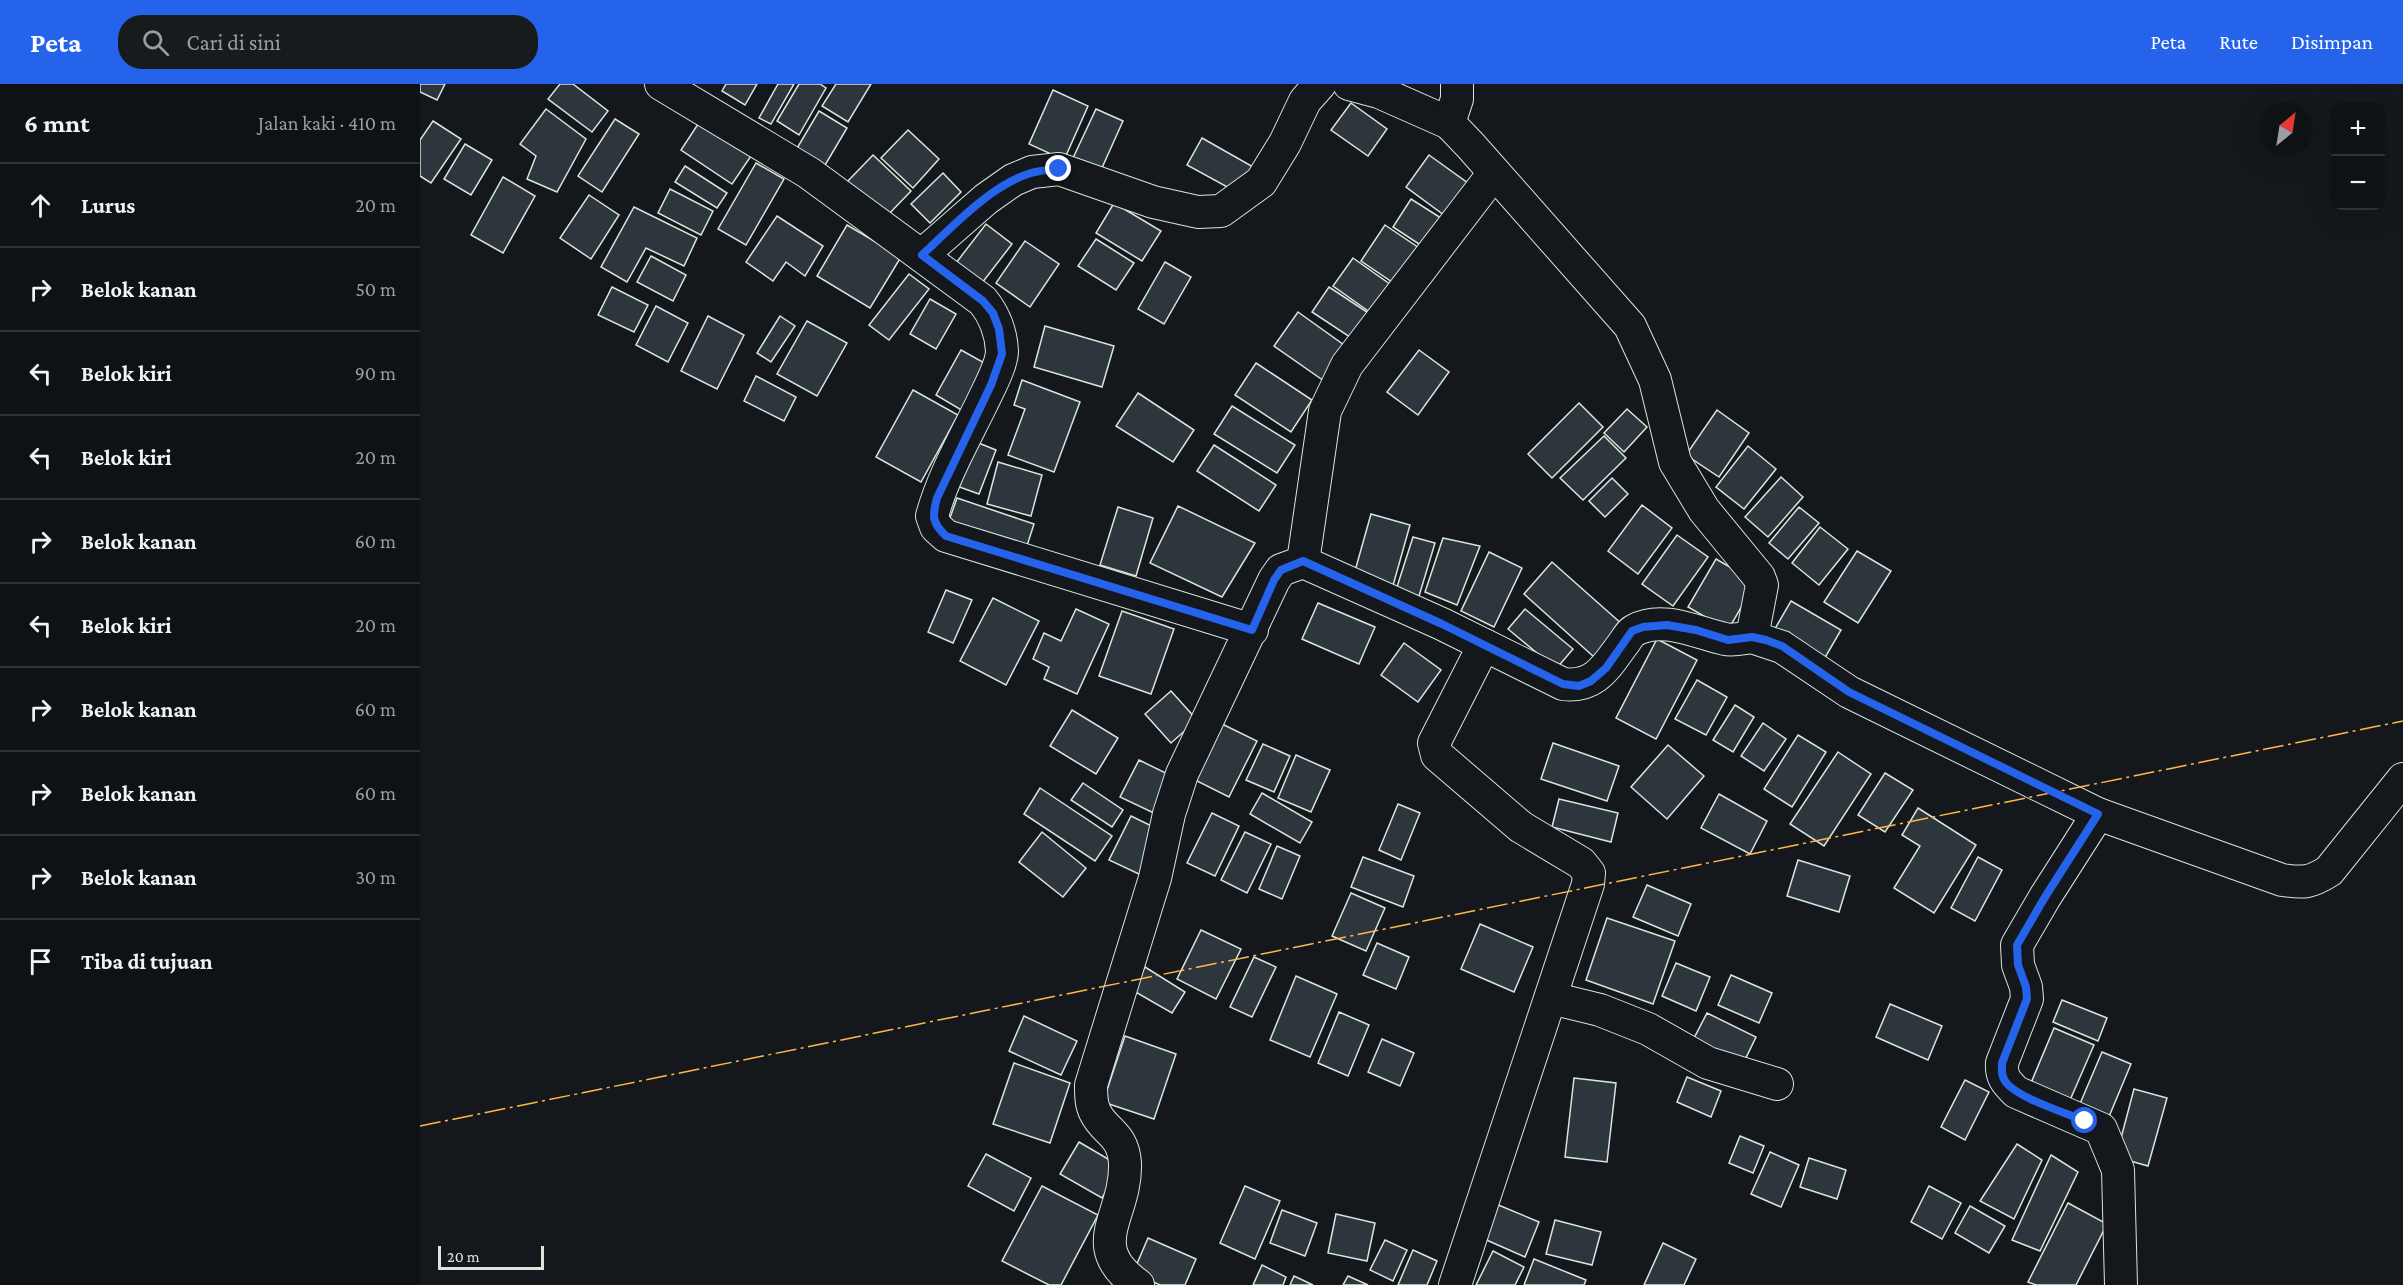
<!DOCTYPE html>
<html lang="id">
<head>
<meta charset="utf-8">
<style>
	:root { --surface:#0f1215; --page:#181b1e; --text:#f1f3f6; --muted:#9b9ea0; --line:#2f3234; --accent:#2563eb }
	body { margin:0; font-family:"Crimson Pro",serif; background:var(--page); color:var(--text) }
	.controls { position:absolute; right:18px; top:18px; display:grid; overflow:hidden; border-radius:12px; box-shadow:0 6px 24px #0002 }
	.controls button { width:54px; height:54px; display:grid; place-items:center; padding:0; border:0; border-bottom:2px solid var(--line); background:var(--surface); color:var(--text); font:30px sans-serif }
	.compass { position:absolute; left:1839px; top:18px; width:54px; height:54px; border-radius:50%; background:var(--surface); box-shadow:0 6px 24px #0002; rotate:30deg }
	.scale { position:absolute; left:18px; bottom:15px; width:106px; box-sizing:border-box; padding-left:6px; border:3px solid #d8e6dc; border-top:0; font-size:16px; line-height:21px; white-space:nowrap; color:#d8e6dc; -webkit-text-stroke:4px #14181c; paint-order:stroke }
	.stop { position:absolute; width:18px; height:18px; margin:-14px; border:4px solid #2563eb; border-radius:50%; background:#fff }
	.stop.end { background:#2563eb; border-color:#fff; box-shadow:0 2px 6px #0008 }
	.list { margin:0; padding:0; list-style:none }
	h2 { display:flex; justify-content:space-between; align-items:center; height:78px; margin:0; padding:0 24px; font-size:26px }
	h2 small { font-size:20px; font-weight:400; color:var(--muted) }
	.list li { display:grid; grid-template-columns:39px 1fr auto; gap:18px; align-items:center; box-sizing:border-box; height:84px; padding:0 24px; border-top:2px solid var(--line) }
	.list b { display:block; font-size:22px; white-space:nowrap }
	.list em { font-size:20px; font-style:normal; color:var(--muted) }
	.icon { flex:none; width:33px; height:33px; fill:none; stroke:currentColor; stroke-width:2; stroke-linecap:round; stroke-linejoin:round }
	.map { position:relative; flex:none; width:1983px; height:1201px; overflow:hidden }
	header { display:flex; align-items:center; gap:36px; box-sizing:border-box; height:84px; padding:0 30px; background:var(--accent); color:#fff }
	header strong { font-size:28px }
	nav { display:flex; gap:33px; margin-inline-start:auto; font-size:21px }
	.search { width:420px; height:54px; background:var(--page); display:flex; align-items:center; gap:15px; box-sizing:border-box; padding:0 21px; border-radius:24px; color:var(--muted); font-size:22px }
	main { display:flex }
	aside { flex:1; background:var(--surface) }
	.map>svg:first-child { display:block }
	.building { fill:#2c363c; stroke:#d8e6dc; stroke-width:1.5 }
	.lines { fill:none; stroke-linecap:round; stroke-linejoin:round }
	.minor-casing { stroke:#d8e6dc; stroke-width:34 }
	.minor { stroke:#14181c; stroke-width:32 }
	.power { stroke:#ffb74d; stroke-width:1.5; stroke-dasharray:21 4.5 3 4.5; stroke-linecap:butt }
	.route { stroke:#2563eb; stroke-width:8 }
</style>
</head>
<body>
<header>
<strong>Peta</strong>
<div class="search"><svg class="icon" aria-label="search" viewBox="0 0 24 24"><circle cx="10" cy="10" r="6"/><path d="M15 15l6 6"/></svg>Cari di sini</div>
<nav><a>Peta</a><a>Rute</a><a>Disimpan</a></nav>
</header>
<main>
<aside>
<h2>6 mnt<small>Jalan kaki · 410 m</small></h2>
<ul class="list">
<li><svg class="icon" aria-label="ahead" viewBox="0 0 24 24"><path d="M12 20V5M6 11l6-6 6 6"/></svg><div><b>Lurus</b></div><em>20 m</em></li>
<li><svg class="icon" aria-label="right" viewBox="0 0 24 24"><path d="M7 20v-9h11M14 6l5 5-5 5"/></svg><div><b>Belok kanan</b></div><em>50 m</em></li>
<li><svg class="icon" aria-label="left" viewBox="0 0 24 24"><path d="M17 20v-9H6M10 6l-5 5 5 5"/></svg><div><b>Belok kiri</b></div><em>90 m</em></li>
<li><svg class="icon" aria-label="left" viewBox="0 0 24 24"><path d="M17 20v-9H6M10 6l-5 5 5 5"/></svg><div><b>Belok kiri</b></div><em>20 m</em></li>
<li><svg class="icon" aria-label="right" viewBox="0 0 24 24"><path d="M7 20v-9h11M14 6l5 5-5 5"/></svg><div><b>Belok kanan</b></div><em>60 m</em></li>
<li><svg class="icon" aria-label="left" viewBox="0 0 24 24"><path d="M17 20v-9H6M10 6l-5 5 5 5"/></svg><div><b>Belok kiri</b></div><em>20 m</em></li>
<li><svg class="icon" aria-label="right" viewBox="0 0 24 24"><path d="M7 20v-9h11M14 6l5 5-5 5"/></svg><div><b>Belok kanan</b></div><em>60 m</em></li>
<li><svg class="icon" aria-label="right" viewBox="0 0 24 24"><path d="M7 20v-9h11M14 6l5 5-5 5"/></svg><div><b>Belok kanan</b></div><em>60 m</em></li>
<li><svg class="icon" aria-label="right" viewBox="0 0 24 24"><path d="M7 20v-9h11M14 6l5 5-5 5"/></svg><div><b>Belok kanan</b></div><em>30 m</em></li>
<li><svg class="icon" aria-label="arrive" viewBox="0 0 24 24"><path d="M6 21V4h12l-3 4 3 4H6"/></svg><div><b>Tiba di tujuan</b></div></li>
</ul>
</aside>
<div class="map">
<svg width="1983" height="1201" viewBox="0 0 1983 1201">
	<rect width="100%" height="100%" fill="#14181c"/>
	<g class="building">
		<polygon points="0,0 25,0 17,16 0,8"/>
		<polygon points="140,0 153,0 188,27 172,48 128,15"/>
		<polygon points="306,0 337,0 325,21 302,7"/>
		<polygon points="358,0 374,0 351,40 339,34"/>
		<polygon points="379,0 400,0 406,4 379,51 357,37"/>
		<polygon points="416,0 451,0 428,38 402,22"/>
		<polygon points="633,6 668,22 644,76 609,60"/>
		<polygon points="931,19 967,45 948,72 911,46"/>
		<polygon points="126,25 166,55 137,108 107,95 116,72 100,60"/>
		<polygon points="676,25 703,37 681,86 653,74"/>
		<polygon points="399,27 427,44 401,88 373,71"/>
		<polygon points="195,35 219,50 182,108 158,92"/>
		<polygon points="13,37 41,55 11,99 0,92 0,56"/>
		<polygon points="280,37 331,72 312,100 261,66"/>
		<polygon points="488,46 519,75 493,104 461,74"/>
		<polygon points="782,54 835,84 820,110 767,81"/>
		<polygon points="45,60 72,76 51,111 24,95"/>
		<polygon points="453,71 491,107 465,134 427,98"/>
		<polygon points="1009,71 1052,102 1028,134 986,103"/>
		<polygon points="336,79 364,95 326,161 298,145"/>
		<polygon points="265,82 307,109 297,124 255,98"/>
		<polygon points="523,89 541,108 510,139 491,120"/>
		<polygon points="83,93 115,112 83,169 51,151"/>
		<polygon points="250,105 293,127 281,151 238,129"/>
		<polygon points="169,111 199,131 171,175 140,154"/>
		<polygon points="991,115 1021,134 1002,162 973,143"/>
		<polygon points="694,119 741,147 722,177 676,149"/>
		<polygon points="214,123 277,154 264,182 226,164 207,198 181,183"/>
		<polygon points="357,132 403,162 385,192 366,178 353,197 326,178"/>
		<polygon points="566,140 592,160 562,199 536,179"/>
		<polygon points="427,141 481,173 450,224 397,192"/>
		<polygon points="965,141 1008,170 984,206 941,177"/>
		<polygon points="676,155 714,179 696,206 658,182"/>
		<polygon points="605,157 639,180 610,223 576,199"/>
		<polygon points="231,172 266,191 253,217 217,198"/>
		<polygon points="933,174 981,208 961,236 913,202"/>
		<polygon points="745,178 771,193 744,240 718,225"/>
		<polygon points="489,190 509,205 469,256 449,241"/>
		<polygon points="192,203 228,221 214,248 178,231"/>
		<polygon points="909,203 956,234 939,259 892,228"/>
		<polygon points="510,215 536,230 516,265 490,250"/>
		<polygon points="236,222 268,239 248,278 216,261"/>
		<polygon points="878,228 931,266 907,299 854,262"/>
		<polygon points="288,232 324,251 297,305 261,287"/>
		<polygon points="360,232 375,242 351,278 337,269"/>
		<polygon points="387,237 427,259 397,312 357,290"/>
		<polygon points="625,242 694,262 682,303 614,283"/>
		<polygon points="541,266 568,281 543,327 516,311"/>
		<polygon points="999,266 1029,288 998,331 967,308"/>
		<polygon points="836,279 892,316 871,348 815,311"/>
		<polygon points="336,292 376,313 364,337 324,317"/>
		<polygon points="602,296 660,318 634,388 588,371 605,325 594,321"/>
		<polygon points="493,306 538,331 501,398 456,373"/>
		<polygon points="718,309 774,346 753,378 696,342"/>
		<polygon points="1159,319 1183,343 1132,394 1108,370"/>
		<polygon points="812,322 875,361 857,389 794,350"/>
		<polygon points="1207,325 1227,343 1204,368 1184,349"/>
		<polygon points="1297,326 1329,349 1299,393 1266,371"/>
		<polygon points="1184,352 1206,374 1163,416 1140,394"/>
		<polygon points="551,356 576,366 559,410 534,401"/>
		<polygon points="794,361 856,401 839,427 777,387"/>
		<polygon points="1328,362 1356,385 1324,425 1296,403"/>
		<polygon points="578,378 622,391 611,432 567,420"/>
		<polygon points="1361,393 1383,413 1348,453 1325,433"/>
		<polygon points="1192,394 1208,410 1185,433 1169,417"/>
		<polygon points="537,414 614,440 603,474 525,448"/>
		<polygon points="1222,421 1252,444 1218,490 1188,467"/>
		<polygon points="758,422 835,459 802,513 730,479"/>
		<polygon points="698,423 733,434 716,492 680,481"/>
		<polygon points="1379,423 1399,439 1368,475 1349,459"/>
		<polygon points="951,430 990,441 972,505 933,494"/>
		<polygon points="1400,443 1428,465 1399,501 1372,479"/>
		<polygon points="1257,451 1288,473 1253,522 1222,500"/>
		<polygon points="993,453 1015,459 999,512 976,506"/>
		<polygon points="1023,454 1060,462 1037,521 1005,508"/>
		<polygon points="1437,467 1471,487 1438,539 1404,518"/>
		<polygon points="1069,468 1102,484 1074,543 1041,527"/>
		<polygon points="1296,475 1336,498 1308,546 1268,523"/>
		<polygon points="1132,478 1203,541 1174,573 1104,510"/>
		<polygon points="526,506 552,516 533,559 508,548"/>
		<polygon points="573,514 619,537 586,601 540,577"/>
		<polygon points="1371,517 1421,546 1399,584 1349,555"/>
		<polygon points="898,519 955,543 939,580 882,555"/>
		<polygon points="656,525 689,540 657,610 624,595 629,583 613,575 624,549 641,557"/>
		<polygon points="1105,525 1153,565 1136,585 1088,545"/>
		<polygon points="702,527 754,545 731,610 679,592"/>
		<polygon points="1237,555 1277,576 1236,655 1196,634"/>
		<polygon points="984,559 1021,586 998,618 961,591"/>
		<polygon points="1277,596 1307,613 1286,651 1255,635"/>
		<polygon points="751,607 777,636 751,659 725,630"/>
		<polygon points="1315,621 1334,633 1313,668 1293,656"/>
		<polygon points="652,626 698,654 676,690 630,662"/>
		<polygon points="800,639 837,657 809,713 773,695"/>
		<polygon points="1343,639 1366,655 1344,687 1321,672"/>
		<polygon points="1378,651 1406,668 1372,723 1344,705"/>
		<polygon points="1133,659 1199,682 1187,717 1121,695"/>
		<polygon points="843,660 870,672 854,708 826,696"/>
		<polygon points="1248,661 1284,692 1247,735 1211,703"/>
		<polygon points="1418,668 1451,690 1404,762 1370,740"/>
		<polygon points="876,671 910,686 891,728 858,714"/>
		<polygon points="719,676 758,695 740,732 700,713"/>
		<polygon points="1465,689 1493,706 1465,748 1438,731"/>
		<polygon points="663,699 703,726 692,743 651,716"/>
		<polygon points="620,704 692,752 675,777 604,730"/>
		<polygon points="842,709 892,738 880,759 830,730"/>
		<polygon points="1299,710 1347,737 1330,770 1281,744"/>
		<polygon points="1139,715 1198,729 1191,758 1132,743"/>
		<polygon points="978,720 1000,729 981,776 959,766"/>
		<polygon points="1498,724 1556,761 1514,829 1474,804 1500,762 1482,751"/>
		<polygon points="792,729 819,742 795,792 767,779"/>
		<polygon points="711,732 742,747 721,791 689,776"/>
		<polygon points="622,748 666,784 643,813 599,778"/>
		<polygon points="825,748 851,760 827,809 801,796"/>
		<polygon points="857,762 880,772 862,815 839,805"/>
		<polygon points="943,773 994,792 983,823 931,803"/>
		<polygon points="1558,773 1582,786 1555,837 1531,824"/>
		<polygon points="1378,776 1430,792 1419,828 1367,812"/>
		<polygon points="1227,801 1271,820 1258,852 1213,833"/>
		<polygon points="931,809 965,824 946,867 912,852"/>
		<polygon points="1187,834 1255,857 1233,920 1166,896"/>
		<polygon points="1060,840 1113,863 1094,908 1041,885"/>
		<polygon points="781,846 821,865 796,915 757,895"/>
		<polygon points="957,859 989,873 976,905 943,891"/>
		<polygon points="834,873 856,883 832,933 810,923"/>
		<polygon points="1256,879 1290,893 1276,927 1242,912"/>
		<polygon points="725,883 765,908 752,929 712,906"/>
		<polygon points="1311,891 1352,909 1339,939 1298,921"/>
		<polygon points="876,892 917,910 890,973 850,956"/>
		<polygon points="1642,916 1687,934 1678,957 1633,938"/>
		<polygon points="1470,920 1522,942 1508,976 1456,953"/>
		<polygon points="919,928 949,941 928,992 898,979"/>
		<polygon points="1287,929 1336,953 1322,982 1272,958"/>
		<polygon points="604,932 657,957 641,991 589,967"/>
		<polygon points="1634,944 1674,961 1647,1023 1608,1006"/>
		<polygon points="705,952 756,970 734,1035 683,1018"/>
		<polygon points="962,955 994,969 980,1002 948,988"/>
		<polygon points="1682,968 1711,980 1688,1035 1659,1022"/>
		<polygon points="594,979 650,999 630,1059 573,1040"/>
		<polygon points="1267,993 1301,1007 1291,1033 1257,1018"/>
		<polygon points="1154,994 1196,999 1187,1078 1145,1073"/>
		<polygon points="1545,996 1569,1008 1545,1056 1521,1043"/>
		<polygon points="1714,1005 1747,1014 1728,1082 1696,1073"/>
		<polygon points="1320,1052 1344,1062 1333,1089 1309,1079"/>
		<polygon points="659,1058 700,1082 682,1114 640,1090"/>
		<polygon points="1597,1060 1622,1076 1594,1135 1560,1117"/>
		<polygon points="1350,1068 1379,1081 1361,1123 1331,1110"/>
		<polygon points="566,1070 611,1094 594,1127 548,1102"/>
		<polygon points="1631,1071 1658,1088 1620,1167 1592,1156"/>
		<polygon points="1389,1074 1426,1086 1417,1115 1380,1103"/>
		<polygon points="622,1102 678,1131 641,1201 629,1201 582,1177"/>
		<polygon points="825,1102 860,1117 835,1175 800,1159"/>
		<polygon points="1509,1102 1541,1119 1522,1155 1491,1138"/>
		<polygon points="1648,1119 1687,1140 1656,1201 1616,1201 1608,1198"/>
		<polygon points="1076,1120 1119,1138 1105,1173 1062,1154"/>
		<polygon points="1550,1122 1585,1142 1569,1169 1535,1149"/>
		<polygon points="862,1126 897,1139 885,1172 850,1159"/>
		<polygon points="916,1130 955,1139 947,1177 908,1169"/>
		<polygon points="1135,1136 1181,1148 1172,1181 1126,1170"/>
		<polygon points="728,1154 776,1175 765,1201 740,1201 713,1189"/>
		<polygon points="965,1156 987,1166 973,1197 950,1186"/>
		<polygon points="1243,1159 1276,1175 1264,1201 1224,1201"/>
		<polygon points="993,1166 1017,1177 1007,1201 978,1201"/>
		<polygon points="1073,1167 1104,1183 1095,1201 1056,1201"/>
		<polygon points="1114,1175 1166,1196 1164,1201 1104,1201"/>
		<polygon points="842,1181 866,1193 863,1201 833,1201"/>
		<polygon points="874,1192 893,1201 870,1201"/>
		<polygon points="928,1192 948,1201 923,1201"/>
	</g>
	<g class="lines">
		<defs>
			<g id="minor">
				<path d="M241,0l148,89 174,128c12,15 18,31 19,50 0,14 -14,39 -20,52 -18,37 -39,73 -50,113l4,11 10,9 306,94"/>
				<polyline points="929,0 959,8 1029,39"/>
				<path d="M1037,0v15l-8,24 22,23 159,180 25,54 20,82 29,48 55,67 3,8 -10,52 30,10 67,45 249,122 184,66c22,3 28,3 47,-9l74,-92"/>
				<polyline points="502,171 566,115 593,96 612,88 639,85 733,118 778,128 801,127 841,98 865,59 885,17 900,0"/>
				<polyline points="883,478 905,327 927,281 1074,89"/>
				<path d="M1678,730l-53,83 -28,48 1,20 8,22 1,12 -25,64c-1,14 4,19 14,29l85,37 17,41 3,115"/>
				<polyline points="1131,914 1180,926 1228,945 1288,979 1357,1000"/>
				<path d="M718,1201c-56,-40 -11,-69 -13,-122 -2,-30 -21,-31 -30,-51 -4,-8 -4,-17 -4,-27l64,-207 14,-64 13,-40 92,-194 7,-10 22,-8 139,62 121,60c32,4 43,-17 60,-40 4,-5 7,-12 12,-14 28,-15 62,3 90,9 8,2 19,-1 27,-2"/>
				<polyline points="1035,1201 1168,800 1169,789 1161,779 1101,743 1017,671 1014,659 1064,561"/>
			</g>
		</defs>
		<use href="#minor" class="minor-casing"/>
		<use href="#minor" class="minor"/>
		<polyline class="power" points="0,1042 1983,637"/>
	</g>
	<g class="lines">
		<path class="route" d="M639,85c-9,1 -19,1 -28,4 -40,12 -79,54 -109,82l61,46 10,12 6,16 3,25 -11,31 -54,113c-5,18 -5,25 9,38l306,94 22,-50 7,-10 22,-9 139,63 121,60 16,2 12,-5 15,-13 26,-37 11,-4 24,-2 29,5 32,10 24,-3 14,3 16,6 67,46 249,122 -53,83 -28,48 1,20 8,22 1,12 -25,64c0,7 -1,12 3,18 10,16 61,32 80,40"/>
	</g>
</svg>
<div class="controls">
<button>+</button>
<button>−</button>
</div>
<svg class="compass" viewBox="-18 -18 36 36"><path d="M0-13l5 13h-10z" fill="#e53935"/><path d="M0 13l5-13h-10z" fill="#9b9ea0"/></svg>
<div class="scale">20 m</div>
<div class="stop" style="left:1665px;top:1037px"></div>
<div class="stop end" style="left:639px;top:85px"></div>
</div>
</main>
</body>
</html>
